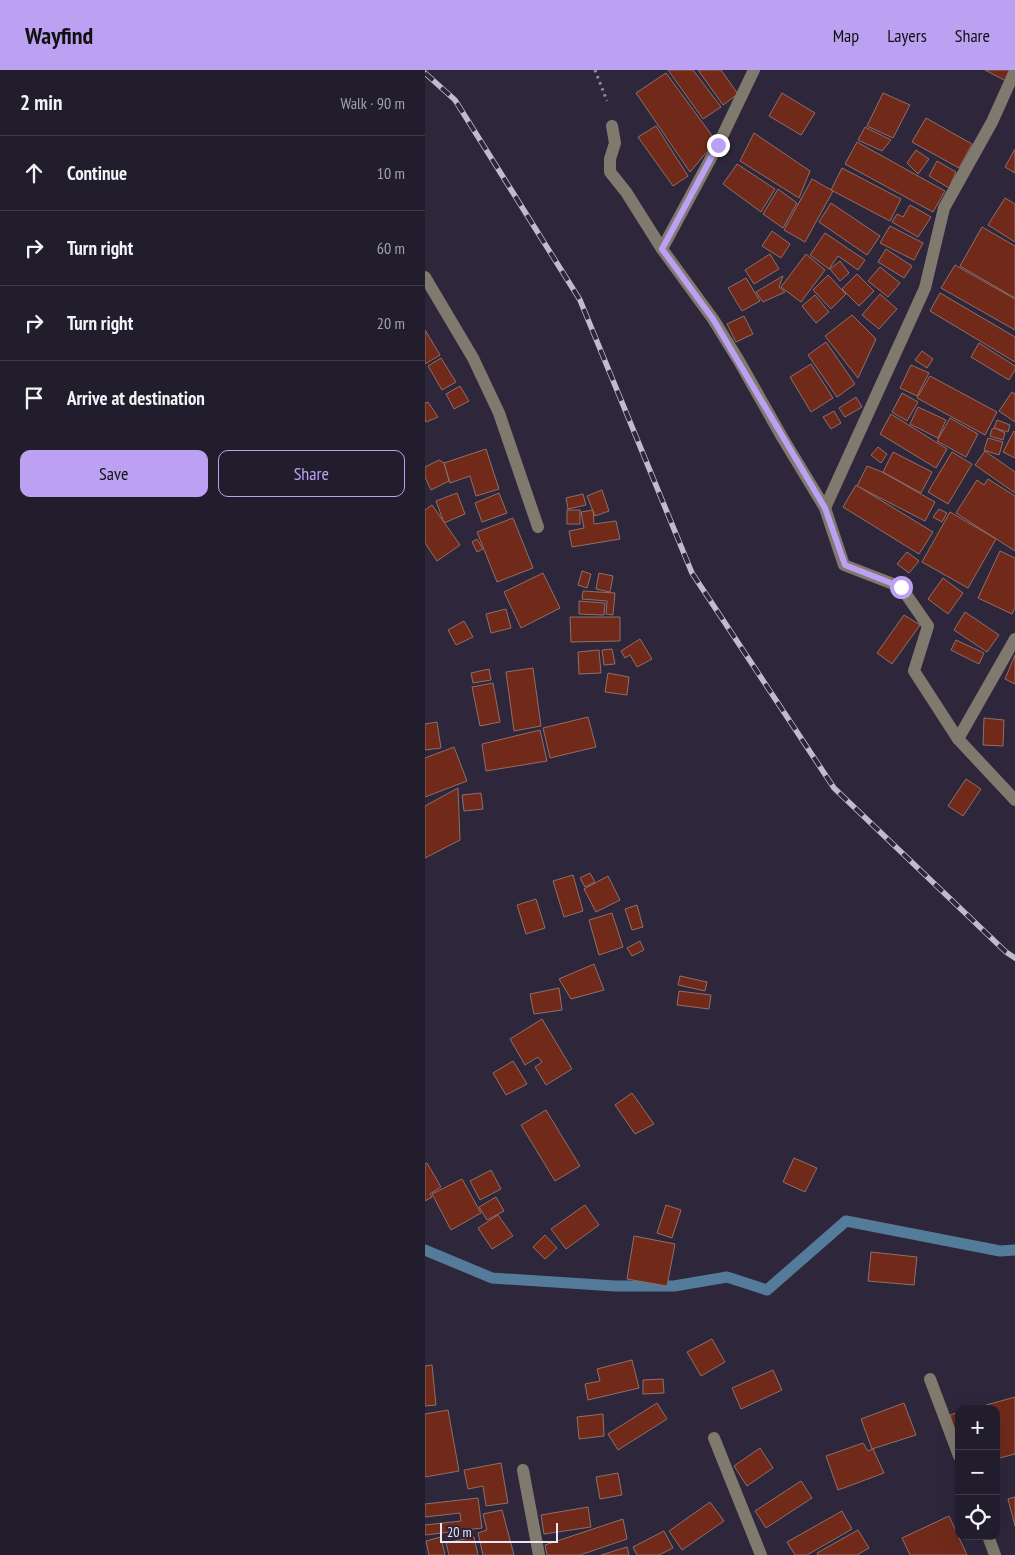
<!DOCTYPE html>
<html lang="en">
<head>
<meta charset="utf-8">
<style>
	:root { --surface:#221d2d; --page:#2e2a39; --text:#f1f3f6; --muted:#a2a2aa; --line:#3f3b49; --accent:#bca0f2 }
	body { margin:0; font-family:"PT Sans Narrow",sans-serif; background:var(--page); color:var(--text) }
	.controls { position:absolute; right:15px; bottom:15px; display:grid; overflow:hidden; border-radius:10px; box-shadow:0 5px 20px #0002 }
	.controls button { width:45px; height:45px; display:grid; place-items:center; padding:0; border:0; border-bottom:1px solid var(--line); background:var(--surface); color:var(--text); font:25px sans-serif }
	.scale { position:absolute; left:15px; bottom:12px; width:118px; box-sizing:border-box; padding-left:5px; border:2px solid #ebe6f5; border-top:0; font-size:14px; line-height:18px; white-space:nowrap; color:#ebe6f5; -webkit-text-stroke:4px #2e273c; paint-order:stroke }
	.stop { position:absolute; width:15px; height:15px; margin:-11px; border:4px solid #bca0f2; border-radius:50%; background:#fff }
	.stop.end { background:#bca0f2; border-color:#fff; box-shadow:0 1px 5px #0008 }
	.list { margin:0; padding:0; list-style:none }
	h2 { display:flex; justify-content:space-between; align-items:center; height:65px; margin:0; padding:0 20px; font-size:21px }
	h2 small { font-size:16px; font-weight:400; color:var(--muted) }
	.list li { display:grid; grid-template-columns:32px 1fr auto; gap:15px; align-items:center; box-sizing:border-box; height:75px; padding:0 20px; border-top:1px solid var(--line) }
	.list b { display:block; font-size:19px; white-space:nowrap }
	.list em { font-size:16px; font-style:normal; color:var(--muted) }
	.actions { display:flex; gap:10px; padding:15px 20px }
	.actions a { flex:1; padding:11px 0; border:1px solid var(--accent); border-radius:10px; text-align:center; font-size:18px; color:var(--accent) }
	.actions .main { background:var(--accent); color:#111 }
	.icon { flex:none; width:28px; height:28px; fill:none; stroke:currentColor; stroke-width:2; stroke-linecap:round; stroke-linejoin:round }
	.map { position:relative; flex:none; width:590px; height:1485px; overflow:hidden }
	header { display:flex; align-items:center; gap:30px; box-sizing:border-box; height:70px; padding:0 25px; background:var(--accent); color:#111 }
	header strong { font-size:24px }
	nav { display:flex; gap:28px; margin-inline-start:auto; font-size:18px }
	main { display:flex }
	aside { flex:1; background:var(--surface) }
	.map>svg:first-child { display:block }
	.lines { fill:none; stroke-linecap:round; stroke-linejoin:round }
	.stream { stroke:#547c9a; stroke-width:11 }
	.building { fill:#712a1a; stroke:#8e6f68 }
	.path { stroke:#908a9c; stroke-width:3; stroke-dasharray:2.5 4; stroke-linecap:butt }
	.minor { stroke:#7f796e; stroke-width:12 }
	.rail-casing { stroke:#c1bccc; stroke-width:5.5 }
	.rail { stroke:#2e273c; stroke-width:4; stroke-dasharray:11; stroke-linecap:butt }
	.route { stroke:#bca0f2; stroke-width:6 }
</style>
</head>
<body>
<header>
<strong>Wayfind</strong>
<nav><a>Map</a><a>Layers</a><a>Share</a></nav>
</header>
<main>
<aside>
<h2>2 min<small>Walk · 90 m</small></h2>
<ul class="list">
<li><svg class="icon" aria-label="ahead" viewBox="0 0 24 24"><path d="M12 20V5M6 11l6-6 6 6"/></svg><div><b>Continue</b></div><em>10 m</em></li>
<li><svg class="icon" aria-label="right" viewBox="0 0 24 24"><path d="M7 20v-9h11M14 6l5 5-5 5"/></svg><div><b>Turn right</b></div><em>60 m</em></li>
<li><svg class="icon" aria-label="right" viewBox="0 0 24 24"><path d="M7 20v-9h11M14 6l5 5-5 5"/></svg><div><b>Turn right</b></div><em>20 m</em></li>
<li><svg class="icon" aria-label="arrive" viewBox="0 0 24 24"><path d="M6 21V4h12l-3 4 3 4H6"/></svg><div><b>Arrive at destination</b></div></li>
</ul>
<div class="actions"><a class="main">Save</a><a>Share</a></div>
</aside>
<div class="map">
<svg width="590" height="1485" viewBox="0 0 590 1485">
	<rect width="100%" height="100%" fill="#2e273c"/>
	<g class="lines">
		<polyline class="stream" points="0,1180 67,1208 190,1216 249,1216 302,1207 342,1220 421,1151 575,1181 590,1180"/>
	</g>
	<g class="building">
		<polygon points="243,0 268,0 296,37 278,49"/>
		<polygon points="273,0 296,0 313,24 298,35"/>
		<polygon points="560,0 585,0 581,11"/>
		<polygon points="241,3 291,71 265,102 211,23"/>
		<polygon points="357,23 390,43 376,65 344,46"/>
		<polygon points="458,23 485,35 468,68 442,56"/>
		<polygon points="501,48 547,74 534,98 487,72"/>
		<polygon points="231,56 263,106 248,116 213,67"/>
		<polygon points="440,57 466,70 457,81 433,70"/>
		<polygon points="329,63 385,101 374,128 315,91"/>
		<polygon points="432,72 520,121 508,142 420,94"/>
		<polygon points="590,79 590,103 580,97"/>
		<polygon points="491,80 504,89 493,104 482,93"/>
		<polygon points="512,91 531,102 524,118 504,106"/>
		<polygon points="312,94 350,119 336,142 298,114"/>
		<polygon points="417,98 476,129 465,151 406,120"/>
		<polygon points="387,109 408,121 380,172 359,160"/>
		<polygon points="353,119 372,133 358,158 338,144"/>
		<polygon points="580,128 590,134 590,172 563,155"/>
		<polygon points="406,133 455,166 442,185 394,152"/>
		<polygon points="485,135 506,147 493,167 467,152 472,144 478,147"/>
		<polygon points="465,156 498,173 489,190 455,173"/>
		<polygon points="557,157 590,176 590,228 535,196"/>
		<polygon points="347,161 365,174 356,188 337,176"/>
		<polygon points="400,163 440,190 433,200 413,186 404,199 385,185"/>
		<polygon points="461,179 487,196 479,208 453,192"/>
		<polygon points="345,184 354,199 329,214 320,200"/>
		<polygon points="381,184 400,200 376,232 356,217"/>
		<polygon points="415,191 424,203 415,211 405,199"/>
		<polygon points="530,195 590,229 590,260 516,218"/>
		<polygon points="455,197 475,213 463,227 443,211"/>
		<polygon points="432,204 449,221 434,236 417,219"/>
		<polygon points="403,205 421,224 406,239 388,220"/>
		<polygon points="358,206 354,217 360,222 338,232 331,222"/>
		<polygon points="321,208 335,231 317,241 303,218"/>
		<polygon points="515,223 590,267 590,292 505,241"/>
		<polygon points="455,224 472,239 454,259 437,245"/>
		<polygon points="390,225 404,242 391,253 377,236"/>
		<polygon points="427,245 451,269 433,308 400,266"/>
		<polygon points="319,246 328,264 311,272 302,254"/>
		<polygon points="0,260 15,285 0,294"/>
		<polygon points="401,272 430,314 412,327 383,285"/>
		<polygon points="554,273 590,296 590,300 584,310 546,287"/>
		<polygon points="497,281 508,289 502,298 490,290"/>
		<polygon points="16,288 31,312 17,320 3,296"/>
		<polygon points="386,294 408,328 386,342 365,307"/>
		<polygon points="486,295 504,303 492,326 475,318"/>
		<polygon points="505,306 572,342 560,365 492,328"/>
		<polygon points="35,316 44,331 29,339 21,324"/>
		<polygon points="587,322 590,324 590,352 574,341"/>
		<polygon points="477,323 493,332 482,351 467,342"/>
		<polygon points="431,327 437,337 420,347 414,338"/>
		<polygon points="3,332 13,347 1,352 0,349 0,333"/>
		<polygon points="493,337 521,350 513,368 485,354"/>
		<polygon points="409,341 416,353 406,359 398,347"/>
		<polygon points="466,344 522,379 511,398 455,364"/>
		<polygon points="525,348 553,364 541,387 512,371"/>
		<polygon points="572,350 585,355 583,362 569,358"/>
		<polygon points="570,358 580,363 578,370 565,366 567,359"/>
		<polygon points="589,361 590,362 590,388 578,382"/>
		<polygon points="563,368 578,372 574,385 559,380"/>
		<polygon points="453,377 462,384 456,393 446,385"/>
		<polygon points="61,379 74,419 51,426 45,406 25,413 19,393"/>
		<polygon points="560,381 590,402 590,423 550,395"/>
		<polygon points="468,382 507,402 496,423 458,402"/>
		<polygon points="527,382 547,394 523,434 503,422"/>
		<polygon points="14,390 19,393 24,411 6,420 0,407 0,397"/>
		<polygon points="442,396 457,402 510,432 500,451 432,416"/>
		<polygon points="563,409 590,426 590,481 531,443 552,410 559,415"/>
		<polygon points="431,415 508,462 494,484 418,437"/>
		<polygon points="177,420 184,441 170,446 162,426"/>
		<polygon points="32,423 40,444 19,453 11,431"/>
		<polygon points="74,423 82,443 57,452 50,433"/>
		<polygon points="158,424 161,435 143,439 141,428"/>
		<polygon points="7,435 35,475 12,491 0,473 0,440"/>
		<polygon points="514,439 522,443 517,452 508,447"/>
		<rect x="142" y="440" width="13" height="14"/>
		<polygon points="168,440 169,454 191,451 195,469 147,477 144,461 159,458 156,442"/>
		<polygon points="525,442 571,469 543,518 497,492"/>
		<polygon points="88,448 108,498 72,512 52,462"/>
		<polygon points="52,469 58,479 52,482 47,472"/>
		<polygon points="575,481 590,488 590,538 587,544 553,528"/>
		<polygon points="482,482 494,491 484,503 472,494"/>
		<polygon points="157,501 166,504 162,518 153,515"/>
		<polygon points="118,503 135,538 96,558 79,522"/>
		<polygon points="174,503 188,506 185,522 171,519"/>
		<polygon points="518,508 538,523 523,544 503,529"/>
		<polygon points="158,521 190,523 188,545 181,544 182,531 157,529"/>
		<polygon points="154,531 180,533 179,545 154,544"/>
		<polygon points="81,539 86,558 66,563 61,544"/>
		<polygon points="540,542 574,565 562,582 529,560"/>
		<polygon points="479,545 495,555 467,594 452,583"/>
		<polygon points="145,547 195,547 195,571 146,572"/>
		<polygon points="39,551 48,567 31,575 23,560"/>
		<polygon points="215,569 227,589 212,597 205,585 200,588 196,581"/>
		<polygon points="531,570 559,583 554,594 526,580"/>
		<polygon points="187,579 190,594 179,595 177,580"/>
		<polygon points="174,580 176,603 154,604 153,582"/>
		<polygon points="590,585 590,614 580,609"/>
		<polygon points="108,598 116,656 89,661 81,602"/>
		<polygon points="64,599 66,610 48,613 46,603"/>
		<polygon points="183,603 204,607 202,625 180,622"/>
		<polygon points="68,613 75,652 55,656 47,617"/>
		<polygon points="163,647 171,677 125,688 118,658"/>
		<polygon points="559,648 579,650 578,676 558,675"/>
		<polygon points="12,652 16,678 0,680 0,654"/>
		<polygon points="115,660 122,691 61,701 57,674"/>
		<polygon points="29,677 42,711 0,727 0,688"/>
		<polygon points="541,709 556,719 538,746 523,736"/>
		<polygon points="33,718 35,770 0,788 0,736"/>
		<polygon points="56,723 58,739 39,741 37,725"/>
		<polygon points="165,803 170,812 160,817 155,808"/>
		<polygon points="148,805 158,841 139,847 128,811"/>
		<polygon points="183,806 195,830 171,842 159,819"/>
		<polygon points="111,829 120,858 101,864 92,835"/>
		<polygon points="212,835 218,857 207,860 200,839"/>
		<polygon points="187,843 198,877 174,885 164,850"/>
		<polygon points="215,871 219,880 207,886 202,878"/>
		<polygon points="169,894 179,920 146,929 134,909"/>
		<polygon points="255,906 282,912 280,921 253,915"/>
		<polygon points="134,918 137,940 109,944 105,924"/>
		<polygon points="254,921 286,925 284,939 252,935"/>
		<polygon points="117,949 147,999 121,1015 110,997 117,992 113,987 100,995 85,969"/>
		<polygon points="88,991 102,1014 81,1025 68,1003"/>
		<polygon points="207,1023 229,1054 210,1064 190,1035"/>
		<polygon points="121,1040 155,1096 130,1111 96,1055"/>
		<polygon points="369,1088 392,1098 380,1122 358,1112"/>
		<polygon points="2,1093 16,1117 5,1124 7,1127 0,1131 0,1094"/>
		<polygon points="66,1100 76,1119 55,1130 45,1111"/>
		<polygon points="37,1109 56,1143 26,1160 7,1124"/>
		<polygon points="71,1127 79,1141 62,1150 54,1137"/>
		<polygon points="160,1135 174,1155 141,1179 126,1159"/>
		<polygon points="241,1135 256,1140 247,1168 232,1163"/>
		<polygon points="73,1145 88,1166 67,1179 53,1158"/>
		<polygon points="120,1165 132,1178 120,1189 108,1177"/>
		<polygon points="209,1166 250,1174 242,1216 202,1209"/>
		<polygon points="446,1182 492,1187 489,1215 443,1211"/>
		<polygon points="287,1269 300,1292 276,1306 262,1282"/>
		<polygon points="207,1290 214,1318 163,1330 160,1314 175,1311 172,1299"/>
		<polygon points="7,1295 11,1335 0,1336 0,1296"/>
		<polygon points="348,1300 357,1320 316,1339 307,1318"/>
		<polygon points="238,1309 239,1323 218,1324 218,1310"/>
		<polygon points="590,1327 590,1384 571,1389 571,1339 547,1339"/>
		<polygon points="232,1333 242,1349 193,1380 183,1364"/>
		<polygon points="479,1333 491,1365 447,1379 436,1349"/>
		<polygon points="23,1340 34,1401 0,1407 0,1344"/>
		<polygon points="534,1342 534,1377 525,1345"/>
		<polygon points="178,1344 179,1366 154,1369 152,1347"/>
		<polygon points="438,1373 443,1381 448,1379 459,1403 413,1420 401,1386"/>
		<polygon points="335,1378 348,1398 322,1416 309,1396"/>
		<polygon points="76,1393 83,1433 61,1436 58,1416 43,1419 39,1400"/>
		<polygon points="193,1403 197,1425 175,1429 171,1407"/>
		<polygon points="376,1411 387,1428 341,1458 330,1441"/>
		<polygon points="590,1427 590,1456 583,1429"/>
		<polygon points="53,1428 57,1458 0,1465 0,1455 36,1451 35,1443 0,1447 0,1434"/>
		<polygon points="285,1432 299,1451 257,1480 244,1461"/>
		<polygon points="163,1437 166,1457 119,1464 116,1445"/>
		<polygon points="77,1440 89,1485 58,1485 53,1463 62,1460 58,1444"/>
		<polygon points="417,1441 427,1459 382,1485 370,1485 362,1472"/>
		<polygon points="524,1446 542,1485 485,1485 477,1468"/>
		<polygon points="198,1449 202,1469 155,1485 122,1485 120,1475"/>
		<polygon points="433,1460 444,1478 432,1485 393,1485 392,1483"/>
		<polygon points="239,1461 248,1478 234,1485 212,1485 208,1477"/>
		<polygon points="16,1467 20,1485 4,1485 1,1471"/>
		<polygon points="49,1467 53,1485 24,1485 21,1473"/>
		<polygon points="202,1477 204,1485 176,1485"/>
	</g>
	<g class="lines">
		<polyline class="path" points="170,0 182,31"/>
		<g class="minor">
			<polyline points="187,56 190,73 185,89 185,102 201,122 237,179 288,249 314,291 357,367 400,438 419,495 476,517 503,556 489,601 533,669 590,730"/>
			<polyline points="237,179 293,75 329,0"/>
			<polyline points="0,207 48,288 74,343 113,457"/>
			<polyline points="400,438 500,218 519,138 567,52 590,1"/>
			<polyline points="533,669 590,569"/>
			<polyline points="505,1309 534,1386"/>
			<polyline points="289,1368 336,1485"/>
			<polyline points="98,1400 114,1485"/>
			<polyline points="563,1466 570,1485"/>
		</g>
		<defs>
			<polyline id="rail" points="0,3 30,30 155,230 267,503 409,718 581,882 590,888"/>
		</defs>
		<use href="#rail" class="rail-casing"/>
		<use href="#rail" class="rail"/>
	</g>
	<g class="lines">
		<polyline class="route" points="293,75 237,179 288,249 400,438 420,495 476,517"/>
	</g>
</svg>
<div class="controls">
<button>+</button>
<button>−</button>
<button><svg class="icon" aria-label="locate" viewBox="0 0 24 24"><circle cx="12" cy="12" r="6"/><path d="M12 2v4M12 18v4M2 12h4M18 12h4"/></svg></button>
</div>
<div class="scale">20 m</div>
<div class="stop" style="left:476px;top:517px"></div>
<div class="stop end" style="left:293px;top:75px"></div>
</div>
</main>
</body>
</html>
